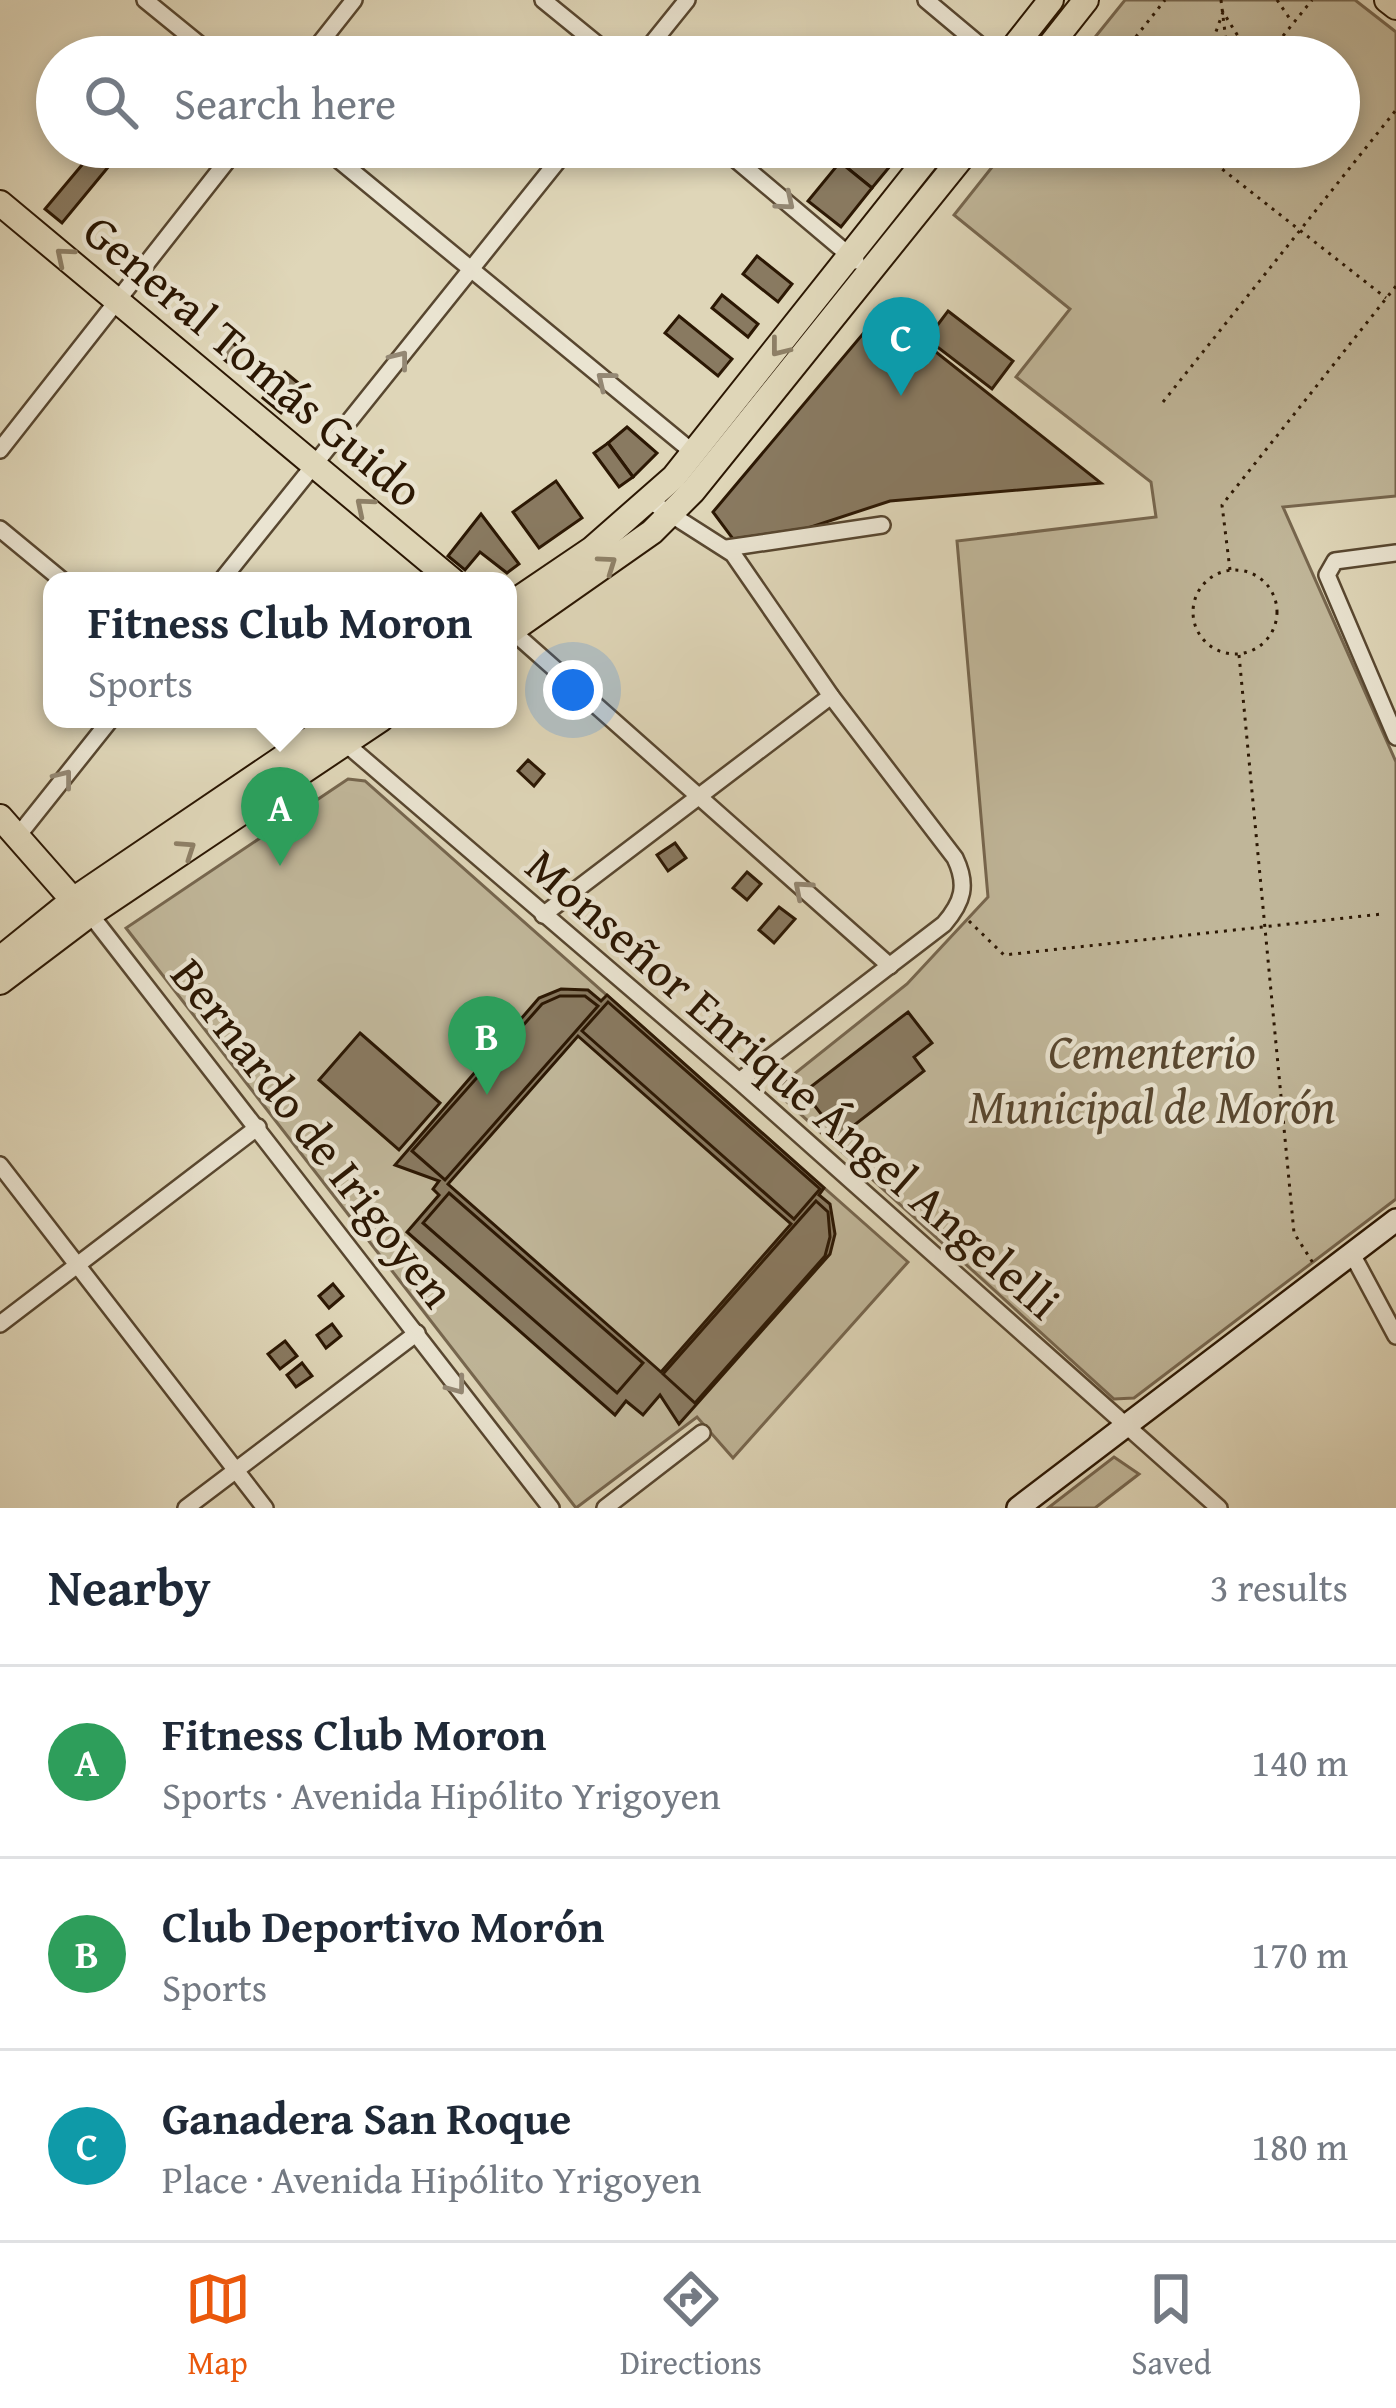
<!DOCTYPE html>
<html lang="en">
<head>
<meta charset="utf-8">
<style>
	:root { --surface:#fff; --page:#f6f6f7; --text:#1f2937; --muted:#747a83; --line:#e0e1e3; --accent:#ea580c }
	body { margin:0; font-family:"Gentium Book Plus",serif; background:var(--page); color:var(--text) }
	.you { position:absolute; left:573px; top:690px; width:42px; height:42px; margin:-30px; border:9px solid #fff; border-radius:50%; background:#1a73e8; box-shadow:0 0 0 18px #1a73e833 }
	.badge { display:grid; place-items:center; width:78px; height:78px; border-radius:50%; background:var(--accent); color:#fff; font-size:39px; font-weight:700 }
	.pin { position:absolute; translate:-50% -99px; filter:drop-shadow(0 3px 6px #0008) }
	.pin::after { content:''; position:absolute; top:63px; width:42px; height:36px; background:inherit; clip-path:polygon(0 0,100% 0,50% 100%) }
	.popup { position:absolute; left:43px; top:572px; width:474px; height:156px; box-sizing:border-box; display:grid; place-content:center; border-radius:24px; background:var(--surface); filter:drop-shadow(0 3px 9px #0005); font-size:39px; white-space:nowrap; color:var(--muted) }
	.popup b { font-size:45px; color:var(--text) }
	.popup::after { content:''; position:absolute; left:50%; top:100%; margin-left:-24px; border:24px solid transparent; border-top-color:var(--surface) }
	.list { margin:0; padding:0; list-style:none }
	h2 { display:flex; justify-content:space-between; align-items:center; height:156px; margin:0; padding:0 48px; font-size:51px }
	h2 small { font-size:39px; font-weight:400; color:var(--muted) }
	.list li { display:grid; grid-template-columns:78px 1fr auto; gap:36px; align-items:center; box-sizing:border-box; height:192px; padding:0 48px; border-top:3px solid var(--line) }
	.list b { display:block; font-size:45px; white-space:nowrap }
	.list p { margin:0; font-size:39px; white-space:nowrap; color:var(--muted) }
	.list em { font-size:39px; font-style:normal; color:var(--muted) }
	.icon { flex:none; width:66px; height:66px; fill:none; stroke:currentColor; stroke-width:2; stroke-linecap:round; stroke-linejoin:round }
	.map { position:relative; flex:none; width:1396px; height:1508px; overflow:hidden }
	.search { position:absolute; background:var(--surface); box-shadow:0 6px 18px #0003; left:36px; right:36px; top:36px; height:132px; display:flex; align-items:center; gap:30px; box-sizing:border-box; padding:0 42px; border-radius:66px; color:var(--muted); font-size:45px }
	.sheet { height:732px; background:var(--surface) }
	nav { display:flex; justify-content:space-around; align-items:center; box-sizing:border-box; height:168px; border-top:3px solid var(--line); background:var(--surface); font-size:33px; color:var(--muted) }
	nav a { display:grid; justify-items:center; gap:6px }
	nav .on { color:var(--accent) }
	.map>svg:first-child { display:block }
	.green { fill:#c0b699; stroke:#76664e; stroke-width:3 }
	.building { fill:#897a61; stroke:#2b1703; stroke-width:3; fill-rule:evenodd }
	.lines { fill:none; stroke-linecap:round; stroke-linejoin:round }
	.street-casing { stroke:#584730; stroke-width:20 }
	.secondary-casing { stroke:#2b1703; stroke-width:26 }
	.primary-casing { stroke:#2b1703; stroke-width:28 }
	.path { stroke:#2b1703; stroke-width:3; stroke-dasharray:3 6; stroke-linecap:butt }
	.street { stroke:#eae4d1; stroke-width:15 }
	.secondary { stroke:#eae4d1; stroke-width:21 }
	.primary { stroke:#dfd6b8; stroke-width:24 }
	.oneway { stroke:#948874 }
	.oneway2 { stroke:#8e8067 }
	.labels { text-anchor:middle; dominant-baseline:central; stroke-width:9; stroke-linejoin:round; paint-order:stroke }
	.street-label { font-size:48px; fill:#2b1703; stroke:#eae4d1 }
	.park-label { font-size:48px; font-style:italic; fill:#584730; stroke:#eae4d1 }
</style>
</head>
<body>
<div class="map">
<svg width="1396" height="1508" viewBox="0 0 1396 1508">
	<rect width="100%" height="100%" fill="#dfd6b8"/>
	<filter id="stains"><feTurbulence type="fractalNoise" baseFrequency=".00167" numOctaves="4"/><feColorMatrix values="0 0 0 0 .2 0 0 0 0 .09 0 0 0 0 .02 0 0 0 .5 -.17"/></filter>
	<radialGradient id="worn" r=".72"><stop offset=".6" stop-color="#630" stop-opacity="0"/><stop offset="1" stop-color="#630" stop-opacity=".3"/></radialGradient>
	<g class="green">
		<polygon points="1125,0 1355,0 1396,32 1396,496 1283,507 1396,762 1396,1199 1134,1398 1114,1399 774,1090 907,984 988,897 957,541 1156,517 1151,482 1016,377 1070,309 954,215 1008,147 1339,147 1339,57 1079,57"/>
		<polygon points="348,779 365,781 908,1262 733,1458 697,1417 576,1508 126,928"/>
		<polygon points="1114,1457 1139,1474 1095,1508 1048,1508"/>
	</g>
	<g class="building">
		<polygon points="97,147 114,160 62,223 45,209"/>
		<polygon points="821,147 869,147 891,165 872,188"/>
		<polygon points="840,162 872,188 841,227 808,201"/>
		<polygon points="757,256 792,284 778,302 743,274"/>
		<polygon points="722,295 758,324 748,337 712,308"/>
		<polygon points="883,310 1101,483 890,501 808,528 733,539 713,512"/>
		<polygon points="948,311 1013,361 992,389 927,339"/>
		<polygon points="679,316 732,359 718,376 665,333"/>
		<polygon points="226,337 239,348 227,362 214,351"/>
		<polygon points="285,372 303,387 281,413 263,398"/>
		<polygon points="627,427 657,453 633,477 608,443"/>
		<polygon points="608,443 633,477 619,487 594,453"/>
		<polygon points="556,481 582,518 539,548 513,512"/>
		<polygon points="481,514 519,564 507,573 480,552 465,570 448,556"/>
		<polygon points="528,760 544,774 534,786 518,771"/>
		<polygon points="675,843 686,858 668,871 657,855"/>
		<polygon points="747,872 761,884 747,900 733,888"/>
		<polygon points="779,907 795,919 774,943 759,930"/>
		<path d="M561,989l27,1 13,11 6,-6 217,193 -5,7 11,9 5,30 -5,20 -151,170 -19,-29 -17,20 -17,-14 -11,14 -208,-183 32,-37 -6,-6 6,-8 -44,-16 144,-167zM578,1036l213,188 -130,148 -213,-188z"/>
		<polygon points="560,996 585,996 598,1006 445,1180 412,1151 542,1004"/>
		<polygon points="608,1002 820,1189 794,1219 582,1031"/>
		<polygon points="908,1012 932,1043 914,1057 924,1071 839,1137 804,1092"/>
		<polygon points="360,1033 440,1103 399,1150 319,1080"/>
		<polygon points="449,1193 643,1363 617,1393 423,1223"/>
		<polygon points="816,1201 828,1212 830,1237 825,1256 695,1403 663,1374"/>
		<polygon points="333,1284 343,1296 329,1308 319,1296"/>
		<polygon points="332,1324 341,1336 326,1348 317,1335"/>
		<polygon points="285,1341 297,1356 280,1369 268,1354"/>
		<polygon points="302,1363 312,1376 296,1387 287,1375"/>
	</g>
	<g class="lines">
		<defs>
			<g id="street">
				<polyline points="145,0 215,57"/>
				<polyline points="543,0 613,57"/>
				<polyline points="926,0 994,57"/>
				<polyline points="309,57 354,0"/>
				<polyline points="641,57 687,0"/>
				<polyline points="323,147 695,454"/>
				<polyline points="721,147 856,261"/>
				<polyline points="0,450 238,147"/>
				<path d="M650,501l83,53 98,142 124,162c13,27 8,44 -11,66l-205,157"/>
				<polyline points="0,529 63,581"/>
				<polyline points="727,548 882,525"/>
				<polyline points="1396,553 1335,561 1327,575 1396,737"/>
				<polyline points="221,581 569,147"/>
				<polyline points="511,630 890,966"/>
				<polyline points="317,719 739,1081 1219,1508"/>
				<polyline points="17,837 111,719"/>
				<polyline points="90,914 551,1508"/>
				<polyline points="543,915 831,696"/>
				<polyline points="0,1165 265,1508"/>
				<polyline points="1352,1254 1396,1336"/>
				<polyline points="0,1324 258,1127"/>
				<polyline points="186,1508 417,1333"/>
				<polyline points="605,1508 702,1433"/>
			</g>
			<polyline id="secondary" points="1018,1508 1396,1220"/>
			<g id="primary">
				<polyline points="1387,0 1396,7"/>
				<polyline points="1006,57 1051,0"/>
				<polyline points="1041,57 1086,0"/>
				<polyline points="0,203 453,581"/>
				<polyline points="508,606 592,549 674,477 936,147"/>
				<polyline points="508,633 652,532 693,491 970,147"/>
				<polyline points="0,817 73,900"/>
				<polyline points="0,959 73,900 340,719"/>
				<polyline points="0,982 90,914 381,719"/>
			</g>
		</defs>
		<use href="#street" class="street-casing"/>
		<use href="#secondary" class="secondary-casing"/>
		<use href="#primary" class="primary-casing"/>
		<g class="path">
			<polyline points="1221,0 1228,57"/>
			<polyline points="1277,0 1292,22"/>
			<polyline points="1128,57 1123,53 1165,0"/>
			<polyline points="1207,57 1223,12 1251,57"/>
			<polyline points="1266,57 1312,0"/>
			<polyline points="1194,147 1386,298"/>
			<polyline points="1241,147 1244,147"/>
			<polyline points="1163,402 1396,110"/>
			<circle cx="1235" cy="612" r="42"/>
			<polyline points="1230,570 1222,505 1396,286"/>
			<polyline points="1239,655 1294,1233 1313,1263"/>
			<polyline points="969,921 1004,955 1382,914"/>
		</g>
		<use href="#street" class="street"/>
		<use href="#secondary" class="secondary"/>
		<use href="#primary" class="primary"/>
	</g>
	<defs><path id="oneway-chevron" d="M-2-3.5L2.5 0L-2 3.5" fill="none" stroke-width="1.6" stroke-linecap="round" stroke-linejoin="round" transform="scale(3)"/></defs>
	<g class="oneway">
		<use href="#oneway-chevron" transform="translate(786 202) rotate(40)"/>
		<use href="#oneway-chevron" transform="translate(400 359) rotate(-52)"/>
		<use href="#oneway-chevron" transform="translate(605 380) rotate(-141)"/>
		<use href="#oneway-chevron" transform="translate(64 778) rotate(-52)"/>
		<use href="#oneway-chevron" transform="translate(802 889) rotate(-139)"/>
		<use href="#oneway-chevron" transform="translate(457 1386) rotate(53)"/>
	</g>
	<g class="oneway2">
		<use href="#oneway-chevron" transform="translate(64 256) rotate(-140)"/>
		<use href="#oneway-chevron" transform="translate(779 348) rotate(128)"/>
		<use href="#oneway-chevron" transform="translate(364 506) rotate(-140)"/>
		<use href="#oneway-chevron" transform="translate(608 564) rotate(-35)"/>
		<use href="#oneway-chevron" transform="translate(187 849) rotate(-34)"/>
	</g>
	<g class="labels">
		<g class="street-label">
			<text transform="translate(254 360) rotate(40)">General Tomás Guido</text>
			<text transform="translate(794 1083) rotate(41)">Monseñor Enrique Ángel Angelelli</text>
			<text transform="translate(314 1132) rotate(52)">Bernardo de Irigoyen</text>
		</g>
		<g class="park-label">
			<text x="1152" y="1050">Cementerio<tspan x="1152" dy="55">Municipal de Morón</tspan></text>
		</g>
	</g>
	<rect width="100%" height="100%" filter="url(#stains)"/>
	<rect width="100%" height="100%" fill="url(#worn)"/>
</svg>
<div class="you"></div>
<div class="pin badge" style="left:280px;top:866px;background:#2e9e5b">A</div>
<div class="popup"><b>Fitness Club Moron</b>Sports</div>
<div class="pin badge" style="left:487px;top:1095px;background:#2e9e5b">B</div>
<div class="pin badge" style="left:901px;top:396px;background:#0f9aa8">C</div>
<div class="search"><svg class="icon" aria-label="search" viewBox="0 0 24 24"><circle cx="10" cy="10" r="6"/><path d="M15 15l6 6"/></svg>Search here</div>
</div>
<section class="sheet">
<h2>Nearby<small>3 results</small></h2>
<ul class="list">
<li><span class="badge" style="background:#2e9e5b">A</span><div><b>Fitness Club Moron</b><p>Sports · Avenida Hipólito Yrigoyen</p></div><em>140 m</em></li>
<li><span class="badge" style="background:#2e9e5b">B</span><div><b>Club Deportivo Morón</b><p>Sports</p></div><em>170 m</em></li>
<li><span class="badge" style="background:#0f9aa8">C</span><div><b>Ganadera San Roque</b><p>Place · Avenida Hipólito Yrigoyen</p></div><em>180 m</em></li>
</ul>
</section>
<nav>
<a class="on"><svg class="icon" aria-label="map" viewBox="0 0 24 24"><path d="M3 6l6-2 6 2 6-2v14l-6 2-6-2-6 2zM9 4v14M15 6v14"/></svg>Map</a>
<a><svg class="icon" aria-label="directions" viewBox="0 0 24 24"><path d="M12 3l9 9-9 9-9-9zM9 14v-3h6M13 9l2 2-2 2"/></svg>Directions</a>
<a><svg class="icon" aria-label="saved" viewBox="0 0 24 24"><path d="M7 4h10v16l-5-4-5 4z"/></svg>Saved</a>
</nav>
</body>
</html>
